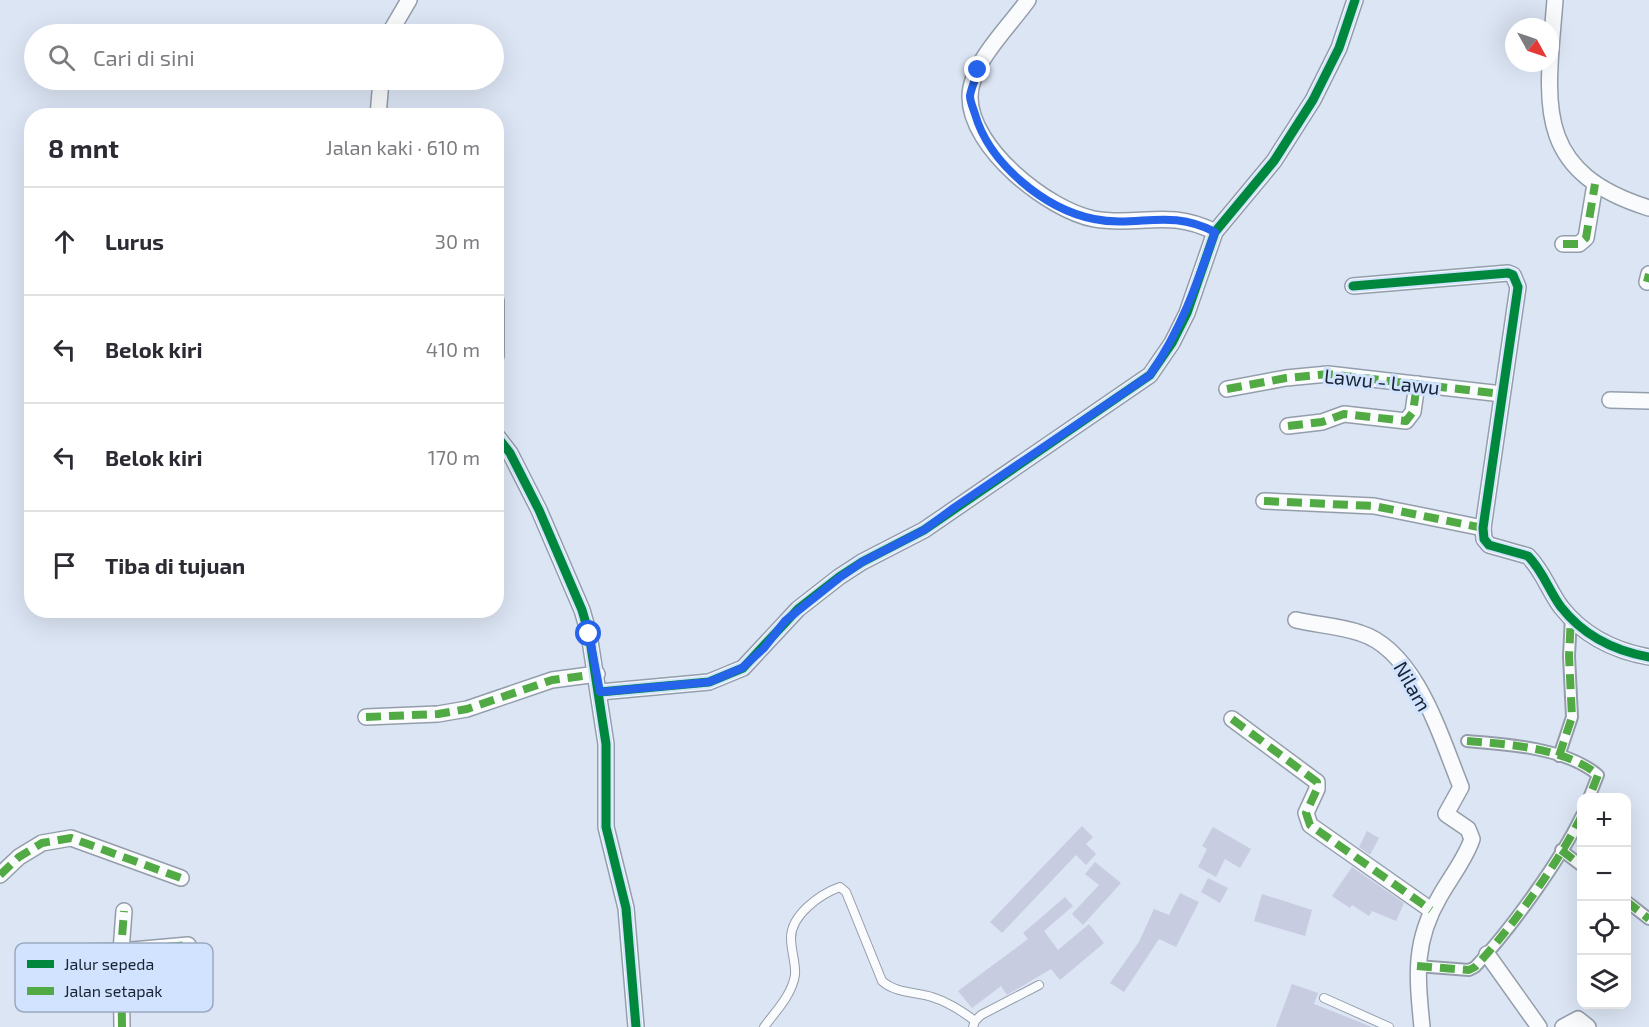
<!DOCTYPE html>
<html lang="id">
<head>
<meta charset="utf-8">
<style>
	:root { --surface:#fff; --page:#f2f2f3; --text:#2b2b33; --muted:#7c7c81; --line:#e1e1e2 }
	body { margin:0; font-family:"Exo 2",sans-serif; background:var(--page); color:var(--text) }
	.controls { position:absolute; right:18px; bottom:18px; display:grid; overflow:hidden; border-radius:12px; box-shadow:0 6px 24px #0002 }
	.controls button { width:54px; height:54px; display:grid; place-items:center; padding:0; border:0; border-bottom:2px solid var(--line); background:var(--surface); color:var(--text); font:30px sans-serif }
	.compass { position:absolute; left:1505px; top:18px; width:54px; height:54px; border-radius:50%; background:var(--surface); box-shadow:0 6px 24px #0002; rotate:130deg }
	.stop { position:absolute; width:18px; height:18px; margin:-14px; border:4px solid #2563eb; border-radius:50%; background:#fff }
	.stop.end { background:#2563eb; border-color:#fff; box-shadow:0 2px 6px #0008 }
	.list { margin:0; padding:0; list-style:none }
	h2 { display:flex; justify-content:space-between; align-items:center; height:78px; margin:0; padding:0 24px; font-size:26px }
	h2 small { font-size:20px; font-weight:400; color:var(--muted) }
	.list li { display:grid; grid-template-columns:39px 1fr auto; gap:18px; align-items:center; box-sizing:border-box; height:108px; padding:0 24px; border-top:2px solid var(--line) }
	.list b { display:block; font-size:22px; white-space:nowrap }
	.list em { font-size:20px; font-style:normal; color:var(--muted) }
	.icon { flex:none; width:33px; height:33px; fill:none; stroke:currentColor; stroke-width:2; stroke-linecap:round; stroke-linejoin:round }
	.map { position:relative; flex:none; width:1649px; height:1027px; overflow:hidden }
	.search { position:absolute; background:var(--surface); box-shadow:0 6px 24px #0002; left:24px; top:24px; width:480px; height:66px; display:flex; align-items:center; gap:15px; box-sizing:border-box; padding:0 21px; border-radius:33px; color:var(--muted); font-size:22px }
	.panel { position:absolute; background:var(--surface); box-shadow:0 6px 24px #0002; left:24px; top:108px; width:480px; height:510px; border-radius:24px }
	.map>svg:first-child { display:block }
	.building { fill:#c7cce0 }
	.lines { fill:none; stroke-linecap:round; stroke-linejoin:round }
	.service-casing { stroke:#949eab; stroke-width:10 }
	.pedestrian-casing { stroke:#949eab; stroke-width:14 }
	.minor-casing { stroke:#949eab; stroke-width:18 }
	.service { stroke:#fafbfd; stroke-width:8 }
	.pedestrian { stroke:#fafbfd; stroke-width:10 }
	.minor { stroke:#fafbfd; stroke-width:15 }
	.quiet { stroke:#52aa45; stroke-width:8; stroke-dasharray:15 8; stroke-linecap:butt }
	.cycleway-casing { stroke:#d1e3fe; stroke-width:13 }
	.cycleway { stroke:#00873e; stroke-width:9 }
	.route { stroke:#2563eb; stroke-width:8 }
	.labels { text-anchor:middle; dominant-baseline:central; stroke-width:6; stroke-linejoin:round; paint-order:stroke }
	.street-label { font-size:20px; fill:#182333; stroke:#d1e3fe }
	.key { fill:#d1e3fe; stroke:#9aa9c1; stroke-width:1.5 }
	.key-label { font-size:16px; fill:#182333 }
</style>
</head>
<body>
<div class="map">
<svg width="1649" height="1027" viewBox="0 0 1649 1027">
	<rect width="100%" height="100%" fill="#dce5f4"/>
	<g class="building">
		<polygon points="1082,826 1093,837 1086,844 1096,854 1086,865 1076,855 1002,933 990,922"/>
		<polygon points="1213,827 1251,849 1240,868 1225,859 1216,877 1198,867 1207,849 1202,846"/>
		<polygon points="1367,831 1379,838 1370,855 1359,847"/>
		<polygon points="1095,862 1121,883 1083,925 1072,914 1099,885 1085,874"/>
		<polygon points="1352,867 1404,903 1396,921 1372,911 1369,916 1352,905 1350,908 1332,896"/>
		<polygon points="1208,878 1228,888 1220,903 1201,892"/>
		<polygon points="1180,893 1199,902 1176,947 1159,939 1124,992 1110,983 1139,942 1154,909 1169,915"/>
		<polygon points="1262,894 1312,910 1305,936 1254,921"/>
		<polygon points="1065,897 1073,906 1044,931 1058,950 1089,924 1104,943 1060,980 1051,969 1007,995 1001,986 972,1008 958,991 1028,939 1023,933"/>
		<polygon points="1292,984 1318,993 1314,1004 1372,1027 1276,1027"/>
	</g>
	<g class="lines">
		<defs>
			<g id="service">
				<polyline points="1324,998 1389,1027"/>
				<path d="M764,1027c11,-15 28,-32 31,-52 1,-12 -4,-24 -4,-37 0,-23 29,-44 49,-51l6,5 36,89c13,12 34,11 50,16 16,5 30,14 43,24"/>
				<polyline points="973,1027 975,1021 981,1015 1039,985"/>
			</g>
			<g id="pedestrian">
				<path d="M1467,741c40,3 99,7 131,34l-9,23"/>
				<polyline points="1559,756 1572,717 1569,656 1571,617"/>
				<polyline points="1561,850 1582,866"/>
				<polyline points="1626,901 1649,919"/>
				<path d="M1417,966l52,4 6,-3c35,-37 85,-106 107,-152"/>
			</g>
			<g id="minor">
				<path d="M1028,0c-18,26 -58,63 -58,97 0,51 78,113 124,122 45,8 74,-11 121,13"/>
				<path d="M1555,0c-8,102 -24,171 94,208"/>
				<polyline points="389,34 409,0"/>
				<polyline points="378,116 381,80"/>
				<polyline points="1563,244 1579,244 1586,238 1595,184"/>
				<polyline points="1647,282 1649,274"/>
				<path d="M1353,286l155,-13 5,2 5,12 -35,241 1,11 5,6 39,11c15,15 21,35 33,51 22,28 54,44 88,50"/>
				<polyline points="496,301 496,356"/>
				<polyline points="1227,389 1286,378 1328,374 1502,394"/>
				<polyline points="1610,400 1649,401"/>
				<polyline points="1288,426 1322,422 1344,414 1406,421 1413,412 1417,384"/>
				<polyline points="496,435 510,453 539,510 582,610 589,634 606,744 606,827 626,908 636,1027"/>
				<polyline points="1264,501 1374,506 1483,528"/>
				<path d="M1296,620c21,5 44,6 64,13 56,17 81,105 101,154l-15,27 22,15 4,10c-6,19 -22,39 -32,57 -27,46 -23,80 -18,131"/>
				<polyline points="600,692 709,682 743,668 798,609 839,577 862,562 924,530 1150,375 1172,343 1187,313 1215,232 1274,161 1313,100 1339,48 1355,0"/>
				<polyline points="366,717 438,714 467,709 552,680 597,674"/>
				<polyline points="1232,719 1317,782 1317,789 1306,813 1310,825 1431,910"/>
				<polyline points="0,875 19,857 42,843 71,838 181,878"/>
				<polyline points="53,953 121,951 188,945"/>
				<polyline points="1487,954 1539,1027"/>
				<polyline points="122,1027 121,951 124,911"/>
				<polyline points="1563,1027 1578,1019 1588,1027"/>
			</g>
		</defs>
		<use href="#service" class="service-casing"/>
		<use href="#pedestrian" class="pedestrian-casing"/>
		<use href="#minor" class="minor-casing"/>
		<use href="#service" class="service"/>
		<use href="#pedestrian" class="pedestrian"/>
		<use href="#minor" class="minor"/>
		<g class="quiet">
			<polyline points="1563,244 1579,244 1586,238 1595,184"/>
			<polyline points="1647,282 1649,274"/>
			<polyline points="1227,389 1286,378 1328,374 1502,394"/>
			<polyline points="1288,426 1322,422 1344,414 1406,421 1413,412 1417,384"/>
			<polyline points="1264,501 1374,506 1483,528"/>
			<polyline points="366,717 438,714 467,709 552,680 597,674"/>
			<polyline points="1232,719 1317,782 1317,789 1306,813 1310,825 1431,910"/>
			<path d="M1467,741c40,3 99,7 131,34l-9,23"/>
			<polyline points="1559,756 1572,717 1569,656 1571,617"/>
			<polyline points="1561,850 1582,866"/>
			<polyline points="0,875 19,857 42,843 71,838 181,878"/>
			<polyline points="1626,901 1649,919"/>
			<polyline points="53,953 121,951 188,945"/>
			<path d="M1417,966l52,4 6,-3c35,-37 85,-106 107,-152"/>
			<polyline points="122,1027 121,951 124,911"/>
		</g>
		<defs>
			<g id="cycleway">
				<path d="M1353,286l155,-13 5,2 5,12 -35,241 1,11 5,6 39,11c15,15 21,35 33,51 22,28 54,44 88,50"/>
				<polyline points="496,435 510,453 539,510 582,610 589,634 606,744 606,827 626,908 636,1027"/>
				<polyline points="600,692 709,682 743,668 798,609 839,577 862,562 924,530 1150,375 1172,343 1187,313 1215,232 1274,161 1313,100 1339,48 1355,0"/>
			</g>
		</defs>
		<use href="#cycleway" class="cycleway-casing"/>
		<use href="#cycleway" class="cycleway"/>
	</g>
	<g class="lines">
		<path class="route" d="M589,634l11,58 109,-10 33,-14 22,-20 21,-27 54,-43 23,-16 62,-32 31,-23 195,-132c31,-45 47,-91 65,-143 -47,-24 -76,-4 -121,-13 -50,-10 -105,-56 -119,-105 -2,-6 -5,-13 -5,-18 1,-8 6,-18 8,-26"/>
	</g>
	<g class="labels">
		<g class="street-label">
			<text transform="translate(1382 381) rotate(6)">Lawu - Lawu</text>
			<text transform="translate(1413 686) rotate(60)">Nilam</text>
		</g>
	</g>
	<rect x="15" y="943" width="198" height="69" rx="9" class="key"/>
	<rect x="27" y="960" width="27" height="8" fill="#00873e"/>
	<rect x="27" y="987" width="27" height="8" fill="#52aa45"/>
	<g class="key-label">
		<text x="64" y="970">Jalur sepeda</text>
		<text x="64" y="997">Jalan setapak</text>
	</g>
</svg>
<div class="controls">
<button>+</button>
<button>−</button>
<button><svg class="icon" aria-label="locate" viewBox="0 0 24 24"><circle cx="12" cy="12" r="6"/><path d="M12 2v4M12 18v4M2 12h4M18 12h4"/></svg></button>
<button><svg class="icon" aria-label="layers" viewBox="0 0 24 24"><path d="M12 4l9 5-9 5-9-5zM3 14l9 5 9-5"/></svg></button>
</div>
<svg class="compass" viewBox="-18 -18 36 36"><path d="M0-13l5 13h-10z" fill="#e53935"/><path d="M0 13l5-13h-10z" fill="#7c7c81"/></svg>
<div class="stop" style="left:589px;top:634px"></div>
<div class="stop end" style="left:978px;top:70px"></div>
<div class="search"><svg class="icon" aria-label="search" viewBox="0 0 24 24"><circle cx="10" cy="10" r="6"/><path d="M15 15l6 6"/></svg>Cari di sini</div>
<section class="panel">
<h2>8 mnt<small>Jalan kaki · 610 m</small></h2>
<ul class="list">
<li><svg class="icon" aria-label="ahead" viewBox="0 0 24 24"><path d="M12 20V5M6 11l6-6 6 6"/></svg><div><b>Lurus</b></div><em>30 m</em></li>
<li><svg class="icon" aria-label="left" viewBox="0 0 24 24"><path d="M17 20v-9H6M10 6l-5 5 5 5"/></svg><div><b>Belok kiri</b></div><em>410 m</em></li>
<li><svg class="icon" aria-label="left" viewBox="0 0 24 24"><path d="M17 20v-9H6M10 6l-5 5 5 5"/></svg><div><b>Belok kiri</b></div><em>170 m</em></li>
<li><svg class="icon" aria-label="arrive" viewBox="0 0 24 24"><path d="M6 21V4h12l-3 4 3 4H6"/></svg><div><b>Tiba di tujuan</b></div></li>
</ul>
</section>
</div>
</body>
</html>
